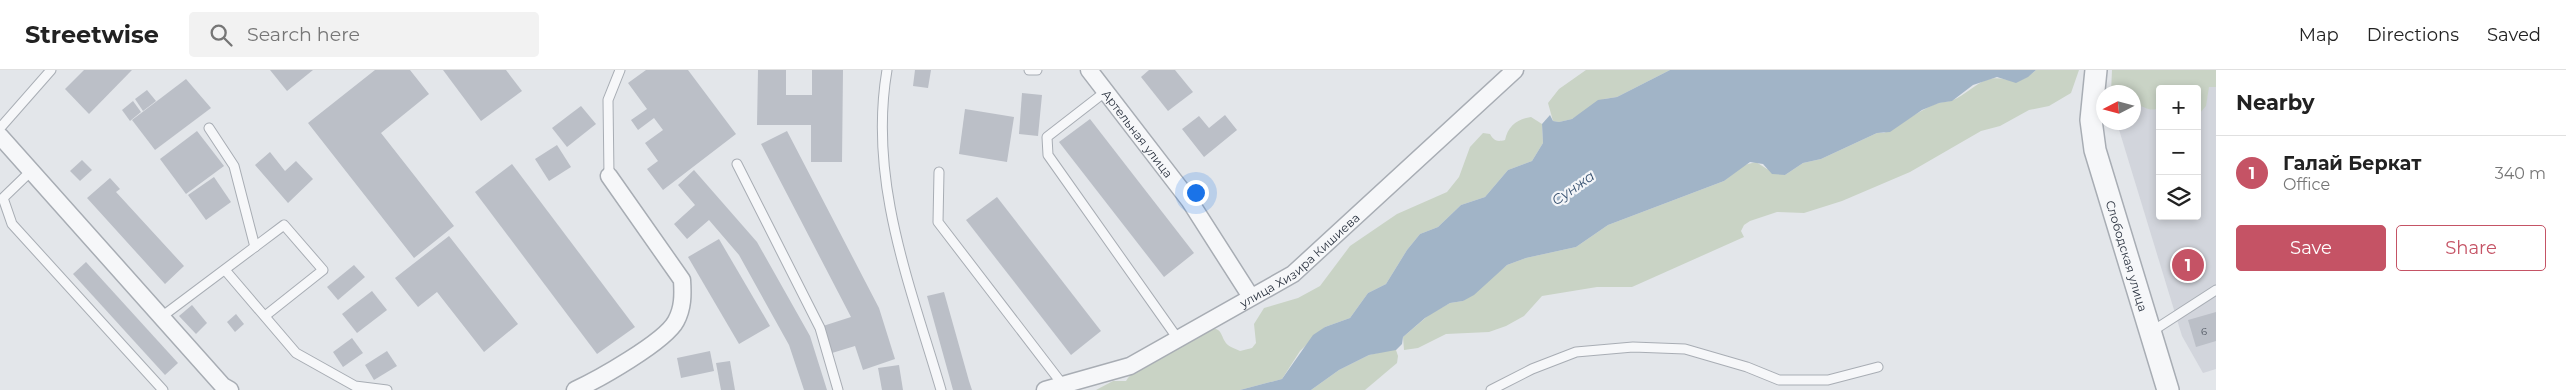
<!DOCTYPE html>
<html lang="en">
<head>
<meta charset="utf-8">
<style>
	:root { --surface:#fff; --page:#f2f2f2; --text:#222; --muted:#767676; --line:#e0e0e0; --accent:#c55365 }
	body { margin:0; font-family:Montserrat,sans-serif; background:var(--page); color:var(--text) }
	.controls { position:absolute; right:15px; top:15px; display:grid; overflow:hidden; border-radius:5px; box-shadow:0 2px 8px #0003 }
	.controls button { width:45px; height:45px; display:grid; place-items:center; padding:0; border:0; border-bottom:1px solid var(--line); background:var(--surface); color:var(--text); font:25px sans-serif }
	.compass { position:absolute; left:2096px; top:15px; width:45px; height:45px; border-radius:50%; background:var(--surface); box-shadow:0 2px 8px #0003; rotate:264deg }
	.you { position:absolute; left:1195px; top:122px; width:18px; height:18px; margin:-12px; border:4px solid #fff; border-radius:50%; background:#1a73e8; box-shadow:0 0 0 8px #1a73e833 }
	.badge { display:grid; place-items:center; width:32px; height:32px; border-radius:50%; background:var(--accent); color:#fff; font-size:16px; font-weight:700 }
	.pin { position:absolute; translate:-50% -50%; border:2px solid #fff; box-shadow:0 1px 5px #0006 }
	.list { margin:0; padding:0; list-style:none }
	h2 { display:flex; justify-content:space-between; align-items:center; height:65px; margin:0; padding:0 20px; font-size:21px }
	h2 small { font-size:16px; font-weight:400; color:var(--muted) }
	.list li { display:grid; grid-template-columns:32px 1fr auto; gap:15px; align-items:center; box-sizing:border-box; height:75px; padding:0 20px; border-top:1px solid var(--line) }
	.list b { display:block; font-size:19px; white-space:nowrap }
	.list p { margin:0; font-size:16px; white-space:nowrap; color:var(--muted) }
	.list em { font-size:16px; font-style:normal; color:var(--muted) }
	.actions { display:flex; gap:10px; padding:15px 20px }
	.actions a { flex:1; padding:11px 0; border:1px solid var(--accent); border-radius:5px; text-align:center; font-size:18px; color:var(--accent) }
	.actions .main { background:var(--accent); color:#fff }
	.icon { flex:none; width:28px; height:28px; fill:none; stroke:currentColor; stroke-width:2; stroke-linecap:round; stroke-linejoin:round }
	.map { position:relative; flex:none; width:2216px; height:320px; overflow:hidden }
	header { display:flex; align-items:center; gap:30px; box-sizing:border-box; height:70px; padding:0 25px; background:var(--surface); border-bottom:1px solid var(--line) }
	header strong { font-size:24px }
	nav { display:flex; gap:28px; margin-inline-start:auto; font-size:18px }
	.search { width:350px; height:45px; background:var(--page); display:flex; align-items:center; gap:12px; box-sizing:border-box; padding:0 18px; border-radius:5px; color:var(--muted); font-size:19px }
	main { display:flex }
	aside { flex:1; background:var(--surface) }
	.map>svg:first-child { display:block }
	.built { fill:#d2d5dc; fill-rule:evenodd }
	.green { fill:#c9d3c5 }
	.water { fill:#a1b4c7 }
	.building { fill:#bbbfc7 }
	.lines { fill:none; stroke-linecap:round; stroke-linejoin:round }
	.service-casing { stroke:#a8adb4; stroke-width:11 }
	.minor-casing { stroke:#a8adb4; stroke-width:19 }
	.tertiary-casing { stroke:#a8adb4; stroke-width:24 }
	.service { stroke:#f6f7f9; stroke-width:9 }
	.minor { stroke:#f6f7f9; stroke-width:16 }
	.tertiary { stroke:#f6f7f9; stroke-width:21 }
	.labels { text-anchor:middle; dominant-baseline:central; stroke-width:4.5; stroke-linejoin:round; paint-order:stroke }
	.number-label { font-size:10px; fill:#505762 }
	.street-label { font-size:12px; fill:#2c3441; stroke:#f3f5f8 }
	.water-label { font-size:14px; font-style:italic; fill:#395372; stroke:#f3f5f8 }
</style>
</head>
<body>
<header>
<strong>Streetwise</strong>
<div class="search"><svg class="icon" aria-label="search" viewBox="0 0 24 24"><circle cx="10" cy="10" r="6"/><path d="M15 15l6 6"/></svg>Search here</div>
<nav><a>Map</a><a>Directions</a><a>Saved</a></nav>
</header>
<main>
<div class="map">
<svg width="2216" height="320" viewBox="0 0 2216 320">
	<rect width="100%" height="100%" fill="#e3e6ea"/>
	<path class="built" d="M2216,0v299l-13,4 -21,-37 -65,-213 17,-1v-26zM2160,19h37v127h-37z"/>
	<g class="green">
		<polygon points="1586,0 1670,0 1617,27 1604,29 1572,49 1559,52 1553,51 1548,33 1559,19"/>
		<path d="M2036,0h43l-8,23 -22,13 -20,4 -29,16 -19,5 -71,41 -68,29 -38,12 -27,-1 -27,9 -6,4 -3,6 3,6 -112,50h-35l-55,9 -18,20 -18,10 -17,6 -43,2 -28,14 -14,2 -1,-13 27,-23 20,-11 13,-2 44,-36 19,-7 50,-11 32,-22 116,-44 20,-16 12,-3 11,7 18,6 18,-12 18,-4 56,-26h7c17,-9 33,-21 51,-29 6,-2 12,-2 18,-4 12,-5 21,-15 33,-20 20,-7 28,11 50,-10z"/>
		<path d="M2112,0h104v17h-7l-3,19 -9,10v-27h-37v18c-9,6 -14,0 -23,-2l-3,1v-14h-23z"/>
		<path d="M1531,47l11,7 1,19 -11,18 -24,9 -23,27 -24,8 -23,22 -18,7 -13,16 -21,34 -18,9 -18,25 -25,9 -25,24 -18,28 -42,11h-144l17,-9h13c8,-16 66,-43 84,-53 14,0 10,10 18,17 2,2 8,4 12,6l12,-3 4,-5 -2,-19 10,-16 34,-10 22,-12 30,-40 47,-32 50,-22 12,-15 11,-30 13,-14 7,1c4,7 7,8 15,6 3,-14 12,-21 26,-23z"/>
		<polygon points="1390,280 1396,280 1398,286 1397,293 1365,320 1311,320 1339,300 1369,285"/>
	</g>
	<polygon class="water" points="1670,0 2036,0 2028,7 2016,13 1997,7 1973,15 1952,31 1939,33 1922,40 1890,62 1877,63 1821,89 1803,93 1785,105 1772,104 1763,94 1750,92 1724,111 1608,155 1576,177 1526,188 1507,195 1474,225 1463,231 1450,233 1425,248 1403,267 1402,274 1396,280 1369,285 1339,300 1311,320 1240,320 1282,309 1313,265 1325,257 1350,248 1368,223 1386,214 1407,180 1420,164 1438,157 1461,135 1485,127 1508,100 1532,91 1543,73 1542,54 1550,45 1553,51 1559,52 1572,49 1598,30 1617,27"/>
	<g class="building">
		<polygon points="84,0 132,0 89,44 65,19"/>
		<polygon points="270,0 313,0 287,21"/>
		<polygon points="375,0 410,0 429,24 381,63 454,156 414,188 308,53"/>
		<polygon points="443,0 506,0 522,21 481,51"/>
		<polygon points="646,0 688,0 736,64 663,120 647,99 658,91 645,73 663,60 654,48 638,60 631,50 647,39 628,13"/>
		<polygon points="758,0 786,0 786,25 812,25 812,0 843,0 842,92 811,92 811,55 757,55"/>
		<polygon points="915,0 931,0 928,18 913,16"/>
		<polygon points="1149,0 1175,0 1193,22 1168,41 1141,7"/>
		<polygon points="186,9 211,38 155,80 132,50"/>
		<polygon points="147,20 156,31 143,41 135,29"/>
		<polygon points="1022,23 1042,25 1038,66 1019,64"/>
		<polygon points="133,31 141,42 130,51 122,40"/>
		<polygon points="581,36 596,54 567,77 552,58"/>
		<polygon points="965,39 1014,47 1007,92 959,84"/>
		<polygon points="1225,45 1237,60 1204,87 1182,59 1199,46 1209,58"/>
		<polygon points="1090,49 1194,183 1164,207 1059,72"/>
		<polygon points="197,61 224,96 186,124 160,89"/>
		<polygon points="787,61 879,238 895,289 863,300 855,276 832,283 823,256 851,247 761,74"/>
		<polygon points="557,75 571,97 549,111 535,89"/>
		<polygon points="270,82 285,101 296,91 313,109 288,133 255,95"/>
		<polygon points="82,90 92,100 80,111 70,101"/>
		<polygon points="512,94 635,257 597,284 475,122"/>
		<polygon points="694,100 757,172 810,266 827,320 804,320 789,275 739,185 709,150 687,169 674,154 695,135 678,115"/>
		<polygon points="214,107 231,132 206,150 188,125"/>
		<polygon points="110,108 120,119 116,122 184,196 165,214 87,128"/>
		<polygon points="997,127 1101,261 1071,285 966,150"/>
		<polygon points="449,166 518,254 484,282 437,222 418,237 395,208"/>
		<polygon points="719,169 770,256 739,274 688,187"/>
		<polygon points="86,192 178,293 165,305 73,204"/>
		<polygon points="354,195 365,207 338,230 327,217"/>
		<polygon points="372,221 387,240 357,263 342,244"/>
		<polygon points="944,222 969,311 972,320 953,320 927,226"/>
		<polygon points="192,235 207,253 196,264 179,246"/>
		<polygon points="2216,242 2216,271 2196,277 2188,250"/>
		<polygon points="236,244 244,254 235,262 227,252"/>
		<polygon points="352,268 363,283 343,297 333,282"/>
		<polygon points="387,281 397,296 374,310 365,295"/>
		<polygon points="710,281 714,301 681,308 677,288"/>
		<polygon points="730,291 735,320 721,320 716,293"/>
		<polygon points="899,295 903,320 882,320 878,298"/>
	</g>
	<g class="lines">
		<defs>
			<g id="service">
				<path d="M887,0c-19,111 23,215 54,320"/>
				<polyline points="1029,0 1037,0"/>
				<polyline points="1105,22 1047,67 1048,85 1178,269"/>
				<polyline points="0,58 51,0"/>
				<polyline points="209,58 234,96 255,177"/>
				<polyline points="737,94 820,258 838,320"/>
				<polyline points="31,101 3,128 12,154 163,320"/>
				<polyline points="939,102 938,152 1063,315"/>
				<polyline points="609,106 608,30 620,0"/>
				<polyline points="225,200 296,283 355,316 387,320"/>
				<polyline points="160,248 284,155 323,200 265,246"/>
				<polyline points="2151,262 2216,220"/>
				<polyline points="1491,320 1532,299 1576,282 1633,277 1685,279 1747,297 1779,310 1828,310 1878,297"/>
			</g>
			<g id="minor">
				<path id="s1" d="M1089,0l100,130 62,97"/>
				<polyline points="0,66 223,316 230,320"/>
				<path d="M575,320c22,-10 90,-48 101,-69 7,-13 7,-26 6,-41l-73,-104"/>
				<path id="s2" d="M1045,320l85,-24 163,-92 222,-204"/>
			</g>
			<g id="tertiary">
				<path id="s3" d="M2096,0l-5,50 4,30 73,240"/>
			</g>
		</defs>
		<use href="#service" class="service-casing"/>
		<use href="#minor" class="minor-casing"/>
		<use href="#tertiary" class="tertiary-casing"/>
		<use href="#service" class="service"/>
		<use href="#minor" class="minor"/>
		<use href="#tertiary" class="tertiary"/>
	</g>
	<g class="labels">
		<g class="number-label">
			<text x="2204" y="261">6</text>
		</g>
		<g class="street-label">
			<text stroke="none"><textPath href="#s1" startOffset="80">Артельная улица</textPath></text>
			<text stroke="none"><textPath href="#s3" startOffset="191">Слободская улица</textPath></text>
			<text stroke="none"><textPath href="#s2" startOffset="289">улица Хизира Кишиева</textPath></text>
		</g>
		<g class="water-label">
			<text transform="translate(1573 118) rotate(-35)">Сунжа</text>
		</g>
	</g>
</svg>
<div class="controls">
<button>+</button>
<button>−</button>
<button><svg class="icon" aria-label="layers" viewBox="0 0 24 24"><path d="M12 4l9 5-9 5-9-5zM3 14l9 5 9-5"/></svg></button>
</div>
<svg class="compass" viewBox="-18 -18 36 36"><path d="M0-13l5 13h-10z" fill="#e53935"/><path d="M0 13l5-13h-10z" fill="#767676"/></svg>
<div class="you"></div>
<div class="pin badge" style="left:2188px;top:195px">1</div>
</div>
<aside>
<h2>Nearby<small></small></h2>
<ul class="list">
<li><span class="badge">1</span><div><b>Галай Беркат</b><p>Office</p></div><em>340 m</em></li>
</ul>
<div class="actions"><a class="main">Save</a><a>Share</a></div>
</aside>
</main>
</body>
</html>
